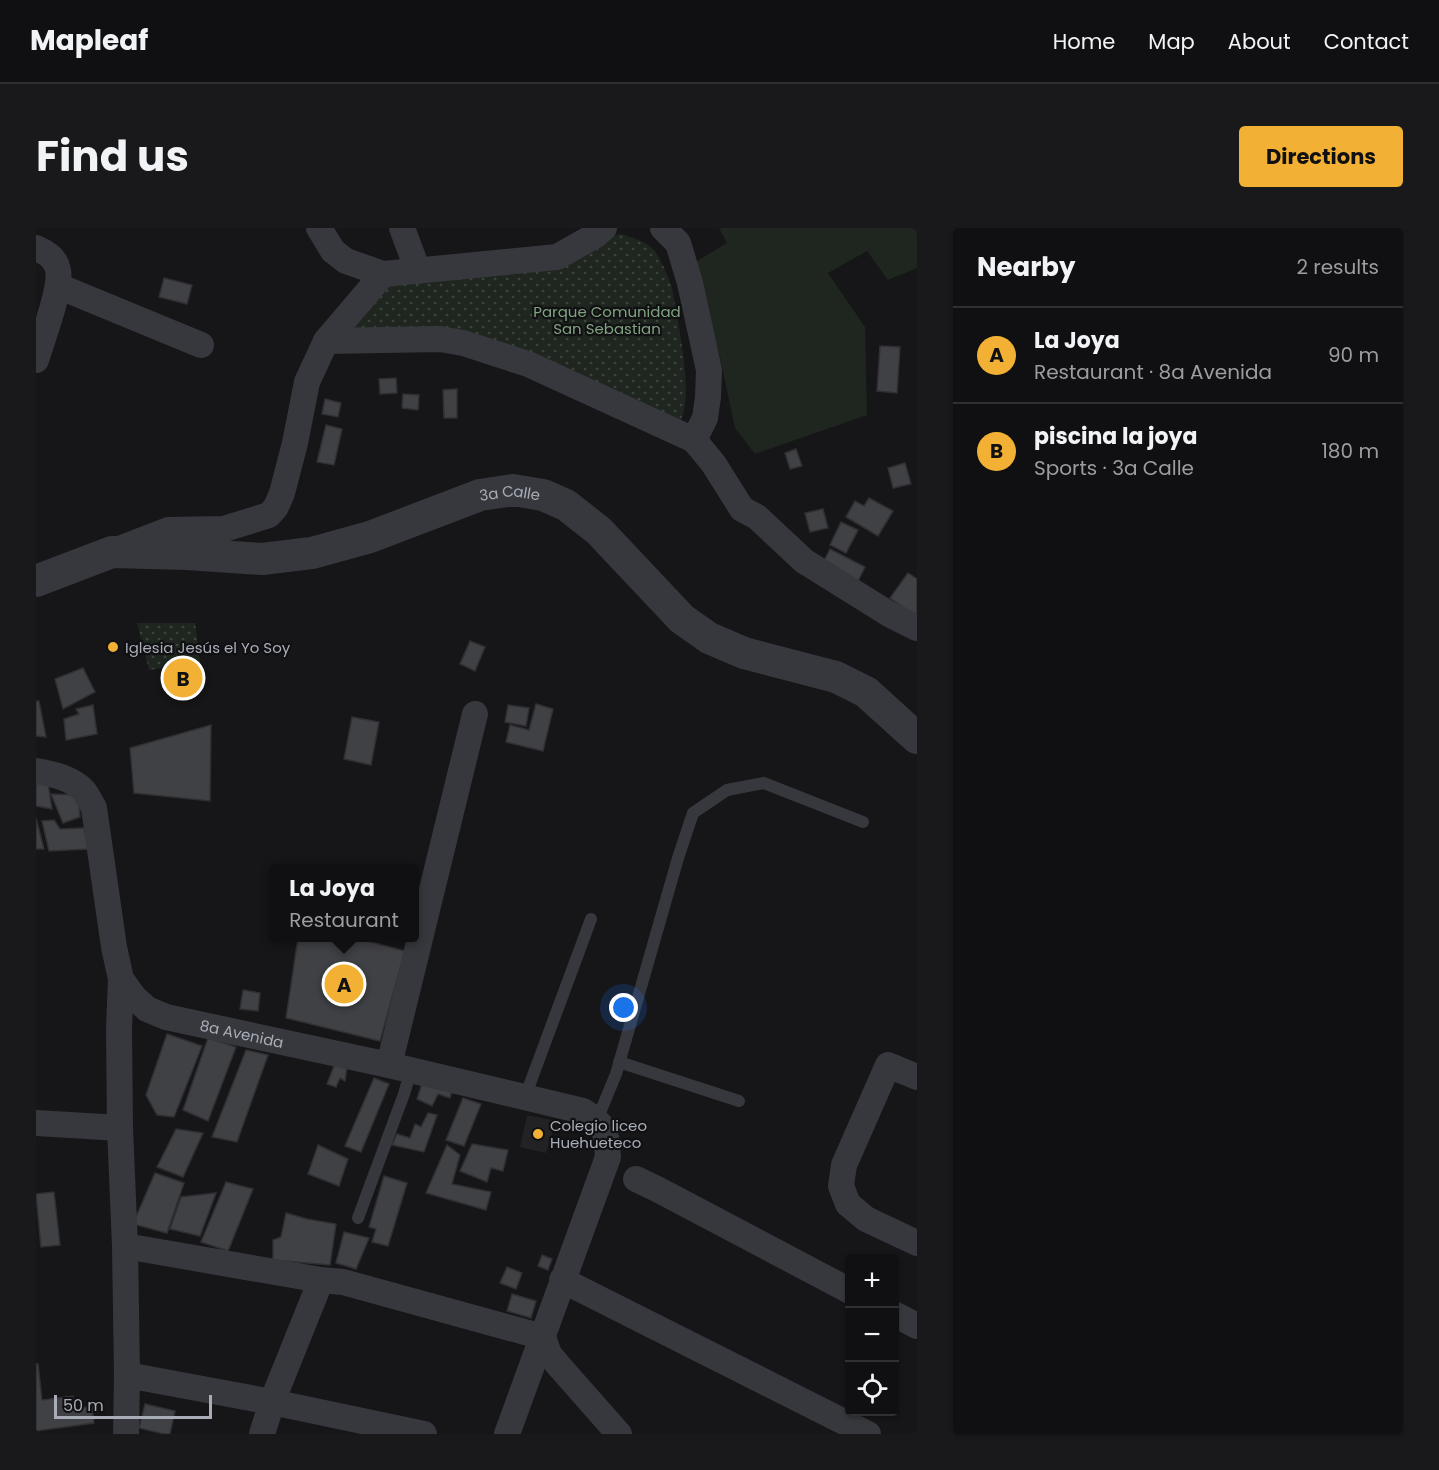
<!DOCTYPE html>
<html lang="en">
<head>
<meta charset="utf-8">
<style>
	:root { --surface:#101012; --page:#19191b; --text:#f1f3f6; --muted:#9c9d9f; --line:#303032; --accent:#f2b134 }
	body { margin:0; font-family:Poppins,sans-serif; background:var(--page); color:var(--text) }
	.controls { position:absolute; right:18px; bottom:18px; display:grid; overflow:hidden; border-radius:6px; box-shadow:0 2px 4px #0004 }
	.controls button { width:54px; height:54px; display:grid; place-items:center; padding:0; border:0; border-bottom:2px solid var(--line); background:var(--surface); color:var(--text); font:30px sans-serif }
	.scale { position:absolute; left:18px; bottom:15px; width:158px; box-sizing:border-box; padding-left:6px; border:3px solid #a8adb8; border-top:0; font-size:16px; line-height:21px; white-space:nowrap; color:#a8adb8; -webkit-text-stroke:4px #111113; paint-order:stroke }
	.you { position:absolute; left:588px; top:780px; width:21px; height:21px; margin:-15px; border:4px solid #fff; border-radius:50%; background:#1a73e8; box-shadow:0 0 0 9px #1a73e833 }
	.badge { display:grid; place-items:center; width:39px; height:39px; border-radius:50%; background:var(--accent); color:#111; font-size:20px; font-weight:700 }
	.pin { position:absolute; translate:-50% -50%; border:3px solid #fff; box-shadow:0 2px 6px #0006 }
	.popup { position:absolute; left:233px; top:636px; width:150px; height:78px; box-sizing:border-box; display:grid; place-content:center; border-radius:6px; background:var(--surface); filter:drop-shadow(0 2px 4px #0005); font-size:20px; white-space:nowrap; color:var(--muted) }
	.popup b { font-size:22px; color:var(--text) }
	.popup::after { content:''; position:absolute; left:50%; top:100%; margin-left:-12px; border:12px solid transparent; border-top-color:var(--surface) }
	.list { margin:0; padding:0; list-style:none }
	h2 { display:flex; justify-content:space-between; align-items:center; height:78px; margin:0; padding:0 24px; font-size:26px }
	h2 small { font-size:20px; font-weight:400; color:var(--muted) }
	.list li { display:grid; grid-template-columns:39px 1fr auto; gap:18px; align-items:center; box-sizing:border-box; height:96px; padding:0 24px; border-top:2px solid var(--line) }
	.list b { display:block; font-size:22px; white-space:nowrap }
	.list p { margin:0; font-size:20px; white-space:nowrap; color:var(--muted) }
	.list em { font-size:20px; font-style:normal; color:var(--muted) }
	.icon { flex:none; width:33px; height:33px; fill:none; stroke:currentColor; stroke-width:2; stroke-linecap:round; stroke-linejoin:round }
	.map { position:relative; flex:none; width:881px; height:1206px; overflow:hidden; border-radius:6px }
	header { display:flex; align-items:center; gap:36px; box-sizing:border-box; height:84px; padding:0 30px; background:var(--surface); border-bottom:2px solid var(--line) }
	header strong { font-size:28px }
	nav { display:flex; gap:33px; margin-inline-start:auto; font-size:21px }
	.intro { display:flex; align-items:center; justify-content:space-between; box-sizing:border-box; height:144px; padding:0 36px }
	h1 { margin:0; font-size:42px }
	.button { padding:15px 27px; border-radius:6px; background:var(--accent); color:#111; font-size:21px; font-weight:700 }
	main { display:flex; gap:36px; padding:0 36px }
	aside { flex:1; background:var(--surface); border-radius:6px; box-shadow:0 2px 4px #0004 }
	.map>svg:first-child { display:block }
	.built { fill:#222225 }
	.green { fill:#1e261f }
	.park { fill:url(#park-dots) }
	.building { fill:#404145; stroke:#303034; stroke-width:1.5 }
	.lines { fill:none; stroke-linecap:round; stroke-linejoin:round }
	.service { stroke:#37383d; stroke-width:12 }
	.minor { stroke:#37383d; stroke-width:26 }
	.tertiary { stroke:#37383d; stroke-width:32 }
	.poi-dot { fill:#f2b134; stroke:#111113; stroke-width:2 }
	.labels { text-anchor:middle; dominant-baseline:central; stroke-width:4.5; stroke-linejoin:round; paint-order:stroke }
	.park-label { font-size:15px; fill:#7fa381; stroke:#111113 }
	.street-label { font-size:15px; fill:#a8adb8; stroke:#111113 }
	.poi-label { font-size:15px; fill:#a8adb8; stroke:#111113; text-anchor:start }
</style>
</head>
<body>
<header>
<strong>Mapleaf</strong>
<nav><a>Home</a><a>Map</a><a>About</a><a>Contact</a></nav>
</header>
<div class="intro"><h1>Find us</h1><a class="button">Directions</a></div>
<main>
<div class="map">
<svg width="881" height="1206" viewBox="0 0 881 1206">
	<defs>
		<pattern id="park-dots" width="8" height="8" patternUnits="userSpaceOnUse" patternTransform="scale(1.5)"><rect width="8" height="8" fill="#1e261f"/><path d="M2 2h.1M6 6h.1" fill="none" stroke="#3c433d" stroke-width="1.8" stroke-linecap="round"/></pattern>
	</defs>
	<rect width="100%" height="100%" fill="#161618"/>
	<polygon class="built" points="491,887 520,893 510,925 484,919"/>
	<polygon class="green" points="683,0 881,0 881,40 852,52 831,23 792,45 829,99 831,187 719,226 699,200 684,129 667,72 651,39 691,15"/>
	<g class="park">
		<path d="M585,6c12,4 24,7 33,16 7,9 15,28 18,38 2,9 3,19 5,28 4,24 16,84 3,105l-150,-63 -199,-22 50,-59z"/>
		<polygon points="101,395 159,395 164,434 113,442"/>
	</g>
	<g class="building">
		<polygon points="128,50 156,57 151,76 123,69"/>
		<polygon points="844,118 864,119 861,165 841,163"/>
		<polygon points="360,150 361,165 344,166 343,151"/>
		<polygon points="421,161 421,190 408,190 407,162"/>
		<polygon points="367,166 383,167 382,182 366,180"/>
		<polygon points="289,171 305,175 302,189 286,186"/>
		<polygon points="290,197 306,201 298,237 281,234"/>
		<polygon points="760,221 766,238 754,241 749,225"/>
		<polygon points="869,235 875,256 857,260 852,240"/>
		<polygon points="833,270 857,283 842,308 810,289 819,273 828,278"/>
		<polygon points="787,281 792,300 774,304 769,285"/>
		<polygon points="805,294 822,302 810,325 794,317"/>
		<polygon points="794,321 829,339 822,353 787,335"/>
		<polygon points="872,345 881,351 881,389 854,370"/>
		<polygon points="434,413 449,419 439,443 424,436"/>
		<polygon points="47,440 59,464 27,481 19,451"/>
		<polygon points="0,473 3,473 10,509 0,508"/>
		<polygon points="500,476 517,481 507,523 470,514 474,497 493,502"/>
		<polygon points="57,477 61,506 30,512 28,491 43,486 40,481"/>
		<polygon points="472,477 493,480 490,498 469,494"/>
		<polygon points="316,489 343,494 335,537 308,531"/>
		<polygon points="175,497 174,573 98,565 94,520"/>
		<polygon points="0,554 12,555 16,581 0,578"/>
		<polygon points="15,566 42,567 44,589 27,595"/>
		<polygon points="0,590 8,621 0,621"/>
		<polygon points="18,592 24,601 48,600 52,621 13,623 6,593"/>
		<polygon points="262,710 320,710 369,723 344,813 250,790"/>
		<polygon points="207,762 224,765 222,783 204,781"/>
		<polygon points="131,806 166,818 138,889 121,887 110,867"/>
		<polygon points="172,810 200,819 172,893 147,882"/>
		<polygon points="210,822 232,827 201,914 176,909"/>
		<polygon points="298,838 311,838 309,853 304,850 300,859 291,856"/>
		<polygon points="338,850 353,856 325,924 309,918"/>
		<polygon points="387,853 417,858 414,870 402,866 396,878 381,871"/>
		<polygon points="427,870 445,876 428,918 410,912"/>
		<polygon points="392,885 401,887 388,924 356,917 361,906 374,910 379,896 385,899"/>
		<polygon points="140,901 167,905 147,949 121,939"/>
		<polygon points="436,916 472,922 467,943 455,940 451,954 424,943"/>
		<polygon points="282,917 312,931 303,958 272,946"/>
		<polygon points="411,917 424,927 416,956 455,964 450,982 390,965"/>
		<polygon points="119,945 148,955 131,1005 97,996"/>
		<polygon points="348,948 371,955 352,1018 336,1014 340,1001 333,999"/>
		<polygon points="190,954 217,961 192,1023 165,1014"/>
		<polygon points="18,964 24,1017 5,1019 0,966"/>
		<polygon points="180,965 164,1008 134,1001 145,969"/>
		<polygon points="250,985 271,991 300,996 294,1037 237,1032 237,1012 245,1009"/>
		<polygon points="308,1004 333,1010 320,1041 300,1035"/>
		<polygon points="506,1027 516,1031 512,1042 502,1038"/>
		<polygon points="471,1039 486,1045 480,1061 464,1055"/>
		<polygon points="476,1066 500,1073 495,1090 471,1083"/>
		<polygon points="0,1136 2,1136 6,1172 37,1168 39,1181 56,1178 58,1195 0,1203"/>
		<polygon points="109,1176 139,1183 134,1206 128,1206 103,1200"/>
	</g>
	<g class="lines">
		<g class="service">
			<polyline points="583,834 703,873"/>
			<polyline points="489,869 555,691"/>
			<polyline points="561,892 580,846 642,630 657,585 691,562 728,555 827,594"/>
			<polyline points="322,990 368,866 375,842"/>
		</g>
		<g class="minor">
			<polyline points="283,0 297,23 310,33 347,46 521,29 560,7 568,0"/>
			<polyline points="366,0 382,43"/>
			<polyline points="627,0 642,15 654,55 673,142 672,169 669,190 658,212"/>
			<path d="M0,20c10,4 20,11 22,22 4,18 -16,70 -22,90"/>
			<polyline points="22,58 165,117"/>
			<polyline points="290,113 404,111 427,115 492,136 658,212 677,235 706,281 721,289 768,333 853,386 881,400"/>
			<polyline points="83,321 132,302 188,301 233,287 240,279 246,265 259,215 271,154 290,113 347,46"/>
			<path id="s1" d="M0,543c17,3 36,7 48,20 4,5 7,12 10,17l20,139 7,32 12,17 14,13 19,8 223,48 194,46c23,15 23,19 25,46l-101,277"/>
			<polyline points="85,751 83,800 84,900 89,1018 91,1147 90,1206"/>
			<polyline points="353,837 439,486"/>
			<polyline points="881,849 852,837 808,937 805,958 812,976 830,991 881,1015"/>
			<polyline points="0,895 84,900"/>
			<polyline points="600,951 621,961 814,1063"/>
			<polyline points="89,1018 285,1052 307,1054 507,1109 513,1126 523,1138 583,1206"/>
			<polyline points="526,1052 832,1206"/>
			<polyline points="858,1086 881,1098"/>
			<polyline points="91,1147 236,1174 388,1206"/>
			<polyline points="226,1206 236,1174 285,1052"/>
		</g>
		<path class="tertiary" id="s2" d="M0,353l76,-29 75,2 75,5 50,-6 58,-16 110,-42 33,-5 30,5 23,10 33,26 83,88 27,19 35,15 92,24 30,15 51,46"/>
	</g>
	<g class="poi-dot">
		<circle cx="77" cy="419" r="6"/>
		<circle cx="502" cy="906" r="6"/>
	</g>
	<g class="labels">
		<g class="park-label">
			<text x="571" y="83">Parque Comunidad<tspan x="571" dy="17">San Sebastian</tspan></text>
		</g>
		<g class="street-label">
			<text stroke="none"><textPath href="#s2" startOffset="490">3a Calle</textPath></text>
			<text stroke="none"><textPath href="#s1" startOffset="384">8a Avenida</textPath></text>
		</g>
		<g class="poi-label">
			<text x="89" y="419">Iglesia Jesús el Yo Soy</text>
			<text x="514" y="897">Colegio liceo<tspan x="514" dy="17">Huehueteco</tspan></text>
		</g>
	</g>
</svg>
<div class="controls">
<button>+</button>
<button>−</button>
<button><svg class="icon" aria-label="locate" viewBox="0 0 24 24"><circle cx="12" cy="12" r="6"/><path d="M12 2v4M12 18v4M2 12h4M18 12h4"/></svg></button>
</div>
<div class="scale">50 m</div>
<div class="you"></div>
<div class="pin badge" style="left:308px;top:756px">A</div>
<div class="popup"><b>La Joya</b>Restaurant</div>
<div class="pin badge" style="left:147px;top:450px">B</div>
</div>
<aside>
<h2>Nearby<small>2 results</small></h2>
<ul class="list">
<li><span class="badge">A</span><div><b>La Joya</b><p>Restaurant · 8a Avenida</p></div><em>90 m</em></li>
<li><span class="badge">B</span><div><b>piscina la joya</b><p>Sports · 3a Calle</p></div><em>180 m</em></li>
</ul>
</aside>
</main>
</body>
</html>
